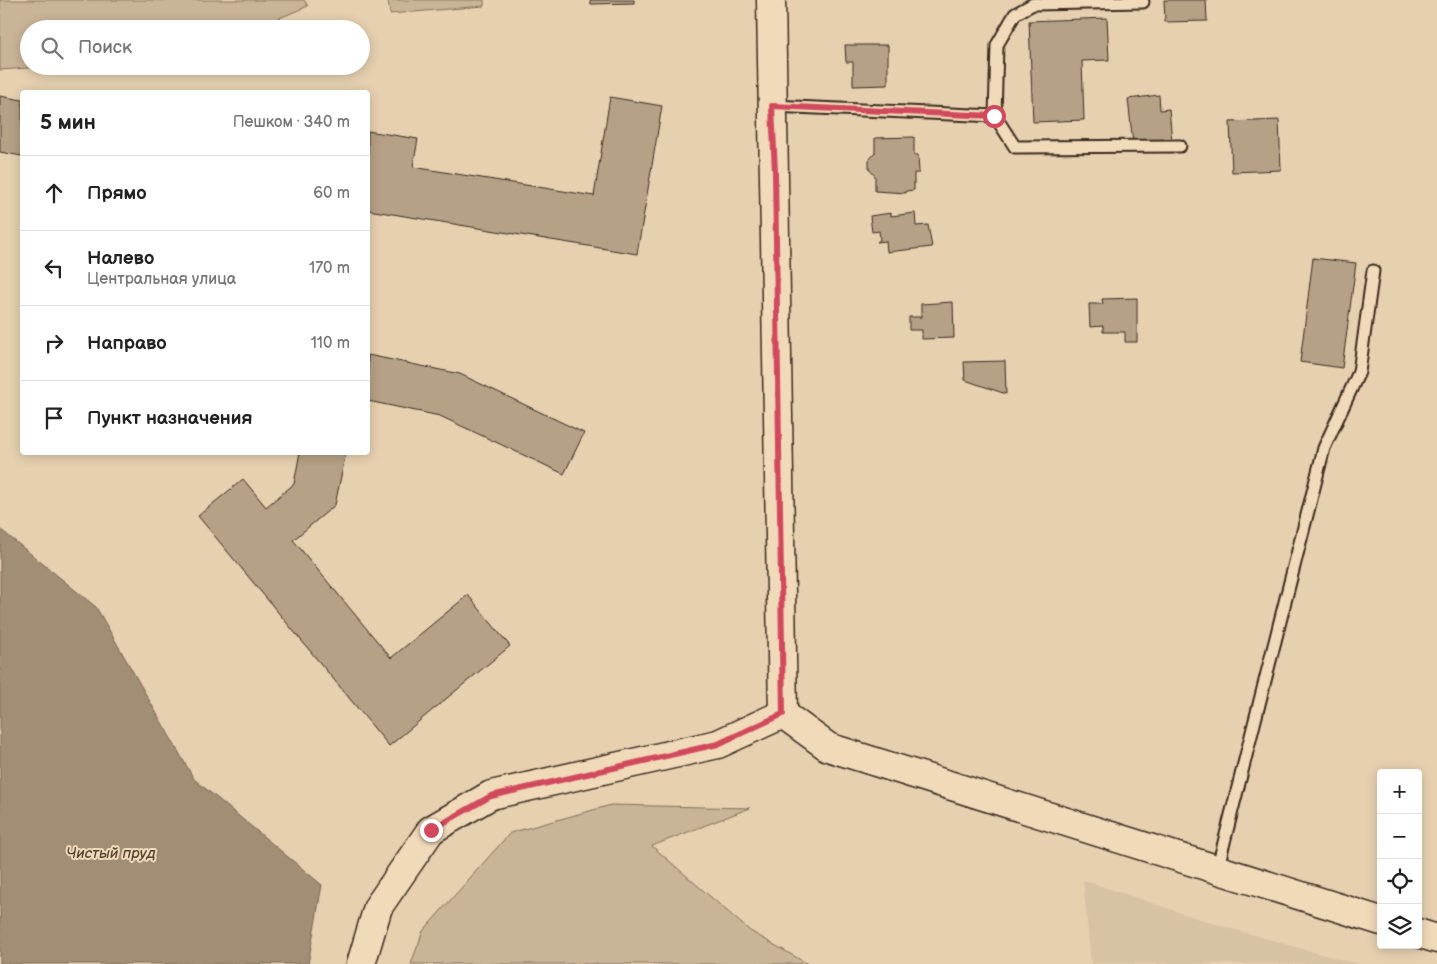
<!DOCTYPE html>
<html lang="ru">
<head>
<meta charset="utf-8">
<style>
	:root { --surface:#fff; --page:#f6f6f6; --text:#222; --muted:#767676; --line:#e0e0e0 }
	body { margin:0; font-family:"Balsamiq Sans",sans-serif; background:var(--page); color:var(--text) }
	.controls { position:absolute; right:15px; bottom:15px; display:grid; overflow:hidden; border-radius:5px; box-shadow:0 2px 12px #0003 }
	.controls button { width:45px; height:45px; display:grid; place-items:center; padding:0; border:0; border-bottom:1px solid var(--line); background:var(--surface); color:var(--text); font:25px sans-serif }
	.stop { position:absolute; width:15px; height:15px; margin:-11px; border:4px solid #d1495b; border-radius:50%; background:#fff }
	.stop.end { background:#d1495b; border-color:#fff; box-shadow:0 1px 5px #0008 }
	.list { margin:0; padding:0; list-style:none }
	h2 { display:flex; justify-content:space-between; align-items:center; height:65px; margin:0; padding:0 20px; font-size:21px }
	h2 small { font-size:16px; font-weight:400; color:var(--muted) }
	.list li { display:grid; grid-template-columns:32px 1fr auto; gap:15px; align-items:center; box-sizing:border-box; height:75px; padding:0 20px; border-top:1px solid var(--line) }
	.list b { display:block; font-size:19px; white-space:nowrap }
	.list p { margin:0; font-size:16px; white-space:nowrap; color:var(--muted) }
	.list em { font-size:16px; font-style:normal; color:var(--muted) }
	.icon { flex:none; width:28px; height:28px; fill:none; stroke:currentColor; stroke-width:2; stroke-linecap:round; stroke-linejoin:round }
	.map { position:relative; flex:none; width:1437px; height:964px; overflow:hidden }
	.search { position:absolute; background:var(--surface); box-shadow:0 2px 12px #0003; left:20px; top:20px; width:350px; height:55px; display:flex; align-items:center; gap:12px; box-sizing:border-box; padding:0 18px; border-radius:28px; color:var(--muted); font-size:19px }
	.panel { position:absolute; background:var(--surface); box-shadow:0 2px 12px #0003; left:20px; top:90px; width:350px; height:365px; border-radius:5px }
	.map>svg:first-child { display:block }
	.built { fill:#d8c2a4 }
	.green { fill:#cab497; stroke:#826f5a }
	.water { fill:#a28d75; stroke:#796552 }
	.building { fill:#b6a187; stroke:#3b2a1e }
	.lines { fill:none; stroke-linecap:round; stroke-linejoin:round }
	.service-casing { stroke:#3b2a1e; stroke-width:15 }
	.secondary-casing { stroke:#3b2a1e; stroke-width:31 }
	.service { stroke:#f1dab9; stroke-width:11 }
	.secondary { stroke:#f1dab9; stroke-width:28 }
	.route { stroke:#d1495b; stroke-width:6 }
	.labels { text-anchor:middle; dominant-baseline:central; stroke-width:4; stroke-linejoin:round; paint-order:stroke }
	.water-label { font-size:15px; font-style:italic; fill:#554334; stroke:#f1dab9 }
</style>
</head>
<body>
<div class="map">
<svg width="1437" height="964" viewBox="0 0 1437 964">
	<rect width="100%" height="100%" fill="#e6d0b0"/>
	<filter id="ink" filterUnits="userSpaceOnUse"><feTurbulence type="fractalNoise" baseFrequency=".02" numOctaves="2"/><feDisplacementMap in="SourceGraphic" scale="10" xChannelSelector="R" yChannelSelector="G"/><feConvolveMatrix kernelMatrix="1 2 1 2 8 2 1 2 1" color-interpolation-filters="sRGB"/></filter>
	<g filter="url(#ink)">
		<polygon class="built" points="1083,880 1218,925 1357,964 1091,964"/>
		<g class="green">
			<polygon points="0,0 304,0 308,6 253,29 29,29 29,66 57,66 0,70"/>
			<polygon points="388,0 484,0 484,6 390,14"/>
			<polygon points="611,805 750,808 652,846 750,931 808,964 411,964 423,931 510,833"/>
		</g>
		<polygon class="water" points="0,529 96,607 194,779 322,885 308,964 0,964"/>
		<g class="building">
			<polygon points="590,0 634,0 634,3 591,4"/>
			<polygon points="1164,0 1206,0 1207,21 1165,22"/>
			<polygon points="1107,18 1109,60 1082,61 1084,120 1033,122 1029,21"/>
			<polygon points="845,45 888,45 888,85 853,86 853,62 846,62"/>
			<polygon points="1159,95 1160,110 1169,109 1172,141 1133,144 1128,99"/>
			<polygon points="0,96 22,100 22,156 0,152"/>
			<polygon points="610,97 662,106 637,254 368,210 368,131 418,139 413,167 594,196"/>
			<polygon points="1279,120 1281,170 1232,172 1230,122"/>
			<polygon points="914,137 914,155 918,155 919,173 914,173 914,190 906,191 906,193 875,191 875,176 869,169 869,160 875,153 875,138"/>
			<polygon points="891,213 891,216 915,213 916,226 928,225 932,247 887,252 886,241 877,242 880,240 879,231 872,232 870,216"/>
			<polygon points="1313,258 1356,263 1342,368 1300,362"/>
			<polygon points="1137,298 1137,342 1125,342 1125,332 1103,332 1103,326 1090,327 1089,304 1103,304 1102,299"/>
			<polygon points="953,302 954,338 922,339 922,330 909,330 909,317 921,317 921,304"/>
			<polygon points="368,355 460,374 584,433 564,474 440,416 368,401"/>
			<polygon points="1005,361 1006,394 965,380 964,362"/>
			<polygon points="300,452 346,452 335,505 293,540 391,658 468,595 510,646 389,746 198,516 243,479 266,507 294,484"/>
		</g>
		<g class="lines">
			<defs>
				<g id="service">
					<polyline points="772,106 995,116 1015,147 1180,146"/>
					<polyline points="995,116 997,45 1015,14 1033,4 1143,2"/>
					<polyline points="1217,870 1324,448 1359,372 1373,271"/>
				</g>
				<g id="secondary">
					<polyline points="771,0 783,714"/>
					<polyline points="783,714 828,747 1381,921"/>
					<polyline points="1418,933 1437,939"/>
					<polyline points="361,964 378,907 431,830 491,795 718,744 783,714"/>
				</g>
			</defs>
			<use href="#service" class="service-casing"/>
			<use href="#secondary" class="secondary-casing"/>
			<use href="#service" class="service"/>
			<use href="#secondary" class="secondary"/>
		</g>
	</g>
	<g class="lines" filter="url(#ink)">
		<polyline class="route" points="431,830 491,796 718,744 783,714 775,173 772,106 994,116"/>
	</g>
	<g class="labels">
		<g class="water-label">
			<text x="111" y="853">Чистый пруд</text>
		</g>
	</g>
</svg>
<div class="controls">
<button>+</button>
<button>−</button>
<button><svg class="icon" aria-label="locate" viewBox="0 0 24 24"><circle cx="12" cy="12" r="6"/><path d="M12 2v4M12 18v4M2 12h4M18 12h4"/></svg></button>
<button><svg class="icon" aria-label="layers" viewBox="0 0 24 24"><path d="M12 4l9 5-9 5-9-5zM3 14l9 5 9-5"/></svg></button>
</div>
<div class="stop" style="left:994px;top:116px"></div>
<div class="stop end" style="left:431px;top:830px"></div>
<div class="search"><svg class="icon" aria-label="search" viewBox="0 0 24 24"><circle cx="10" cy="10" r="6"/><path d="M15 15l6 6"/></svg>Поиск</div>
<section class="panel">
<h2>5 мин<small>Пешком · 340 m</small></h2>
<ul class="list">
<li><svg class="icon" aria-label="ahead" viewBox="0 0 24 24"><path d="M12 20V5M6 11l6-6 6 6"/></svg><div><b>Прямо</b></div><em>60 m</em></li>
<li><svg class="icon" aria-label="left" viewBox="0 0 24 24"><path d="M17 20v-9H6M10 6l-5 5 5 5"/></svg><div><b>Налево</b><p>Центральная улица</p></div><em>170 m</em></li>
<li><svg class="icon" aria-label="right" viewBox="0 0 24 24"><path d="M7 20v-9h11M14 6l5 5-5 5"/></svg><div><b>Направо</b></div><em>110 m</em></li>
<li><svg class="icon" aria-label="arrive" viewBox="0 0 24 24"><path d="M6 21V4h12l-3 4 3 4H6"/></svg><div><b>Пункт назначения</b></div></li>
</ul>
</section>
</div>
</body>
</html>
